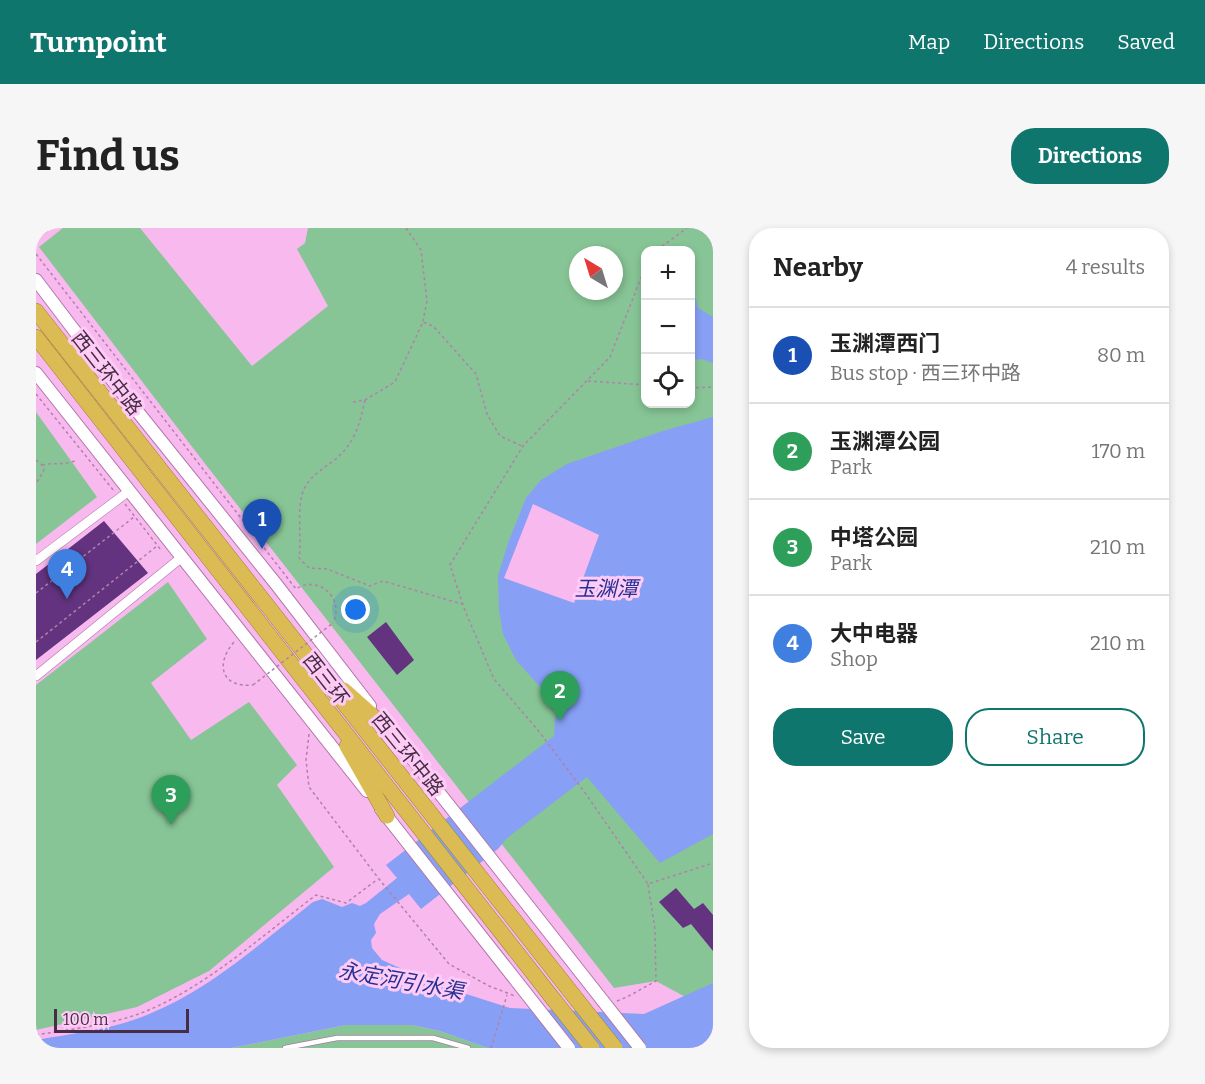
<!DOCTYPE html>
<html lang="en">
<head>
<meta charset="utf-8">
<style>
	:root { --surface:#fff; --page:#f6f6f6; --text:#222; --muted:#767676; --line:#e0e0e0; --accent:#0f766e }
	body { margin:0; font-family:Bitter,"Noto Sans SC",serif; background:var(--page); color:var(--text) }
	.controls { position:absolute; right:18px; top:18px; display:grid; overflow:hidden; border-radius:12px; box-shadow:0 3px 9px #0003 }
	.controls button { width:54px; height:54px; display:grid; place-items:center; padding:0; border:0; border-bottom:2px solid var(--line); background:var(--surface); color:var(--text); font:30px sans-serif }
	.compass { position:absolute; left:533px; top:18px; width:54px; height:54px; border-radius:50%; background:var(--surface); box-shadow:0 3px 9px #0003; rotate:322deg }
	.scale { position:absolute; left:18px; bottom:15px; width:135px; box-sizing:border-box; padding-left:6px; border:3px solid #462d43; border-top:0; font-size:16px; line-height:21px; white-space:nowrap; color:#462d43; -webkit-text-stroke:4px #fecbf7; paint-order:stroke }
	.you { position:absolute; left:320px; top:382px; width:21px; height:21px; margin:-15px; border:4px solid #fff; border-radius:50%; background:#1a73e8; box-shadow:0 0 0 9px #1a73e833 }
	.badge { display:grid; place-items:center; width:39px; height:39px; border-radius:50%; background:var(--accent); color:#fff; font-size:20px; font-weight:700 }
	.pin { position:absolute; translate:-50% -50px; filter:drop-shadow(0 2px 3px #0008) }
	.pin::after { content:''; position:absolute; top:32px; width:21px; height:18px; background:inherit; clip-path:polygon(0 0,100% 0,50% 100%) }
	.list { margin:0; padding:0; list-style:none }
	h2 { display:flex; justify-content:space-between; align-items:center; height:78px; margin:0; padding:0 24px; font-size:26px }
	h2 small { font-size:20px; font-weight:400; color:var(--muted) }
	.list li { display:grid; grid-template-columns:39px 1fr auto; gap:18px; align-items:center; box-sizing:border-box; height:96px; padding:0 24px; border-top:2px solid var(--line) }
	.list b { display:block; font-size:22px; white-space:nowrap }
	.list p { margin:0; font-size:20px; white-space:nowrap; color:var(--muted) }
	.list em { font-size:20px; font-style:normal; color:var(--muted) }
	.actions { display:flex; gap:12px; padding:18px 24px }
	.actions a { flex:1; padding:14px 0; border:2px solid var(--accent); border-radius:24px; text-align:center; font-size:21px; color:var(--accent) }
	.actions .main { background:var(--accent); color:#fff }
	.icon { flex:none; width:33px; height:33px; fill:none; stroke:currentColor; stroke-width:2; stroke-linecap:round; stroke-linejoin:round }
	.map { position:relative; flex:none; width:677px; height:820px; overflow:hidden; border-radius:24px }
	header { display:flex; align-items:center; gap:36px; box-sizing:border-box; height:84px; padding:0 30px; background:var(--accent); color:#fff }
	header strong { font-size:28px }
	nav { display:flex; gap:33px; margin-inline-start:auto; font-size:21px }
	.intro { display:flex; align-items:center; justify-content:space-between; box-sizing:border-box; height:144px; padding:0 36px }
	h1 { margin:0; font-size:42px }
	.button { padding:15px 27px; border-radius:24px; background:var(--accent); color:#fff; font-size:21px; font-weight:700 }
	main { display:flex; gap:36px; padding:0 36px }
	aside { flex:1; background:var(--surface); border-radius:24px; box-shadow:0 3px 9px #0003 }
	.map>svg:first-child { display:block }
	.green { fill:#87c596; fill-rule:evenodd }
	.water { fill:#879ff5 }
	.pier { fill:#f8b9ef }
	.building { fill:#63337f }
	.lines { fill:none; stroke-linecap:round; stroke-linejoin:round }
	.service-casing { stroke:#b177aa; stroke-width:6 }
	.minor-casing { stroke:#b177aa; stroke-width:10 }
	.tertiary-casing { stroke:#b177aa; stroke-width:14 }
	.trunk-casing { stroke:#a18033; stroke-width:16 }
	.path { stroke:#b181aa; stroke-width:1.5; stroke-dasharray:3 3; stroke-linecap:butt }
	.service { stroke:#fff; stroke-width:4.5 }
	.minor { stroke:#fff; stroke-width:9 }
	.tertiary { stroke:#fff; stroke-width:12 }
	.trunk { stroke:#dbbc54; stroke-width:15 }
	.tertiary-bridge-casing { stroke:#b177aa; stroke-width:14; stroke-linecap:butt }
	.trunk-bridge-casing { stroke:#a18033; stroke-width:16; stroke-linecap:butt }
	.path-bridge { stroke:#b181aa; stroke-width:1.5; stroke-dasharray:3 3; stroke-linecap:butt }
	.tertiary-bridge { stroke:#fff; stroke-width:12 }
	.trunk-bridge { stroke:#dbbc54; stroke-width:15 }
	.labels { text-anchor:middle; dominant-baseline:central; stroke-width:6; stroke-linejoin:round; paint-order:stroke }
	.street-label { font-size:20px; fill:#462d43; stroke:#fecbf7 }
	.water-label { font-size:21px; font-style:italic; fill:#263192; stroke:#fecbf7 }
</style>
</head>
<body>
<header>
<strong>Turnpoint</strong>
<nav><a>Map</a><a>Directions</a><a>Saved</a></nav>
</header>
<div class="intro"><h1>Find us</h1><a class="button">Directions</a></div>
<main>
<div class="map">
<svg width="677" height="820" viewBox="0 0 677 820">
	<rect width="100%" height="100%" fill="#f8b9ef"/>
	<g class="green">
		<path d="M27,0h77l112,138 76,-60 -31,-57 8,-6 3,-15h405v784l-57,-31 -42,7 -411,-527 -164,-214zM610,22h44v154h-44zM542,27h36v36h-36z"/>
		<polygon points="0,184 61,269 0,316"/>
		<polygon points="132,354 171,411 115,455 155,512 213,474 261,537 241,557 298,639 173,743 101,779 0,802 0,457"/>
		<polygon points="310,797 376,797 404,803 452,820 195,820"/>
	</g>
	<g class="water">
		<polygon points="655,51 662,80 677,89 677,135 665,131 655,132"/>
		<path d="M677,189v417l-53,29 -73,-86 -80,61 -9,11 -77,60 -12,-15 -29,20 -6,10 2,9 -5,7 1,8 10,12 56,25 72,23 134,6 69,-31v65h-225l-48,-17 -28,-6h-66l-115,23h-195v-8c34,-6 70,-10 103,-22 66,-24 119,-73 174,-116l9,-3 20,8 10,-4 8,3 6,-3 31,-25 -11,-13 168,-129 1,-17 4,-11 -43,-48 -13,-26 -4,-24 -1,-34 10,-33 18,-45 15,-18 26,-16 96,-33z"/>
	</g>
	<polygon class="pier" points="497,276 563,307 538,375 468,350"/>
	<g class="building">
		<polygon points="68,293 112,345 0,432 0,346"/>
		<polygon points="350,394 378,432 361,447 331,409"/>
		<polygon points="640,660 658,681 667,675 677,687 677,723 655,696 647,700 623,674"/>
	</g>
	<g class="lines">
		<defs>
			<polyline id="service" points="249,820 301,810 397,810 432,820"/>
			<g id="minor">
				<polyline points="0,6 8,0"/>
				<polyline points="0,333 93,263"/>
				<polyline points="0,448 146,329"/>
			</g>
			<g id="tertiary">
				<polyline points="0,52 69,143 240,356 334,478"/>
				<polyline points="0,145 331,563"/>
				<polyline points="353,501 567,773"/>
				<polyline points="345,581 482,755"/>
			</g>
			<g id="trunk">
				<polyline points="0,83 541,772"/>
				<polyline points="0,109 518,772"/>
				<polyline points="308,462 357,506"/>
				<polyline points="311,518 351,588"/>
			</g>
		</defs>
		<use href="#service" class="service-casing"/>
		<use href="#minor" class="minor-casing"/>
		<use href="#tertiary" class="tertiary-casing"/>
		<use href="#trunk" class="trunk-casing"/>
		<g class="path">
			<polyline points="370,0 385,22 391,73 387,93"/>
			<polyline points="621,22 651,0"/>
			<path d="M0,26l260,335c23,-15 49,10 37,34"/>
			<polyline points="610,37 574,129 487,218 414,337 428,380 458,451 501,501 550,566 612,656 677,635"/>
			<polyline points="552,153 610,157"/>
			<polyline points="654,160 677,159"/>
			<polyline points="0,166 78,263"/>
			<path d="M329,172c-4,18 -8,36 -21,51 -11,13 -32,21 -40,38 -8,18 -2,50 -5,69l10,10 18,1 43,17 13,-5 79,23"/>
			<polyline points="317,174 329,172 359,154 387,94 397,98 440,146 451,186 464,208 486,218"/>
			<polyline points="0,232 6,237 8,242 0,256"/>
			<path d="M6,237c13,-3 21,1 35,-5"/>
			<polyline points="89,276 125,322"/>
			<polyline points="0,365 98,289"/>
			<polyline points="0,414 121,318"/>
			<path d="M198,414c-19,22 -13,46 19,43"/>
			<polyline points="273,506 270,532 273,559 343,651 413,736 453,758 479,768"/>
			<polyline points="581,773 591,769 620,753 619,702 612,656"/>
			<path d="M0,807c36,-6 74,-10 108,-23 62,-25 119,-77 172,-117l30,8 32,-24"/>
			<polyline points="455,820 471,767"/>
		</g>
		<use href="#service" class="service"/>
		<use href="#minor" class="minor"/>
		<use href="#tertiary" class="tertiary"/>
		<use href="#trunk" class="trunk"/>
		<defs>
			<g id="tertiary-bridge">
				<polyline points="482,755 533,820"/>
				<polyline points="567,773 604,820"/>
			</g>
			<g id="trunk-bridge">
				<polyline points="518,772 556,820"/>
				<polyline points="541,772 579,820"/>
			</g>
		</defs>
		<use href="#tertiary-bridge" class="tertiary-bridge-casing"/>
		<use href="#trunk-bridge" class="trunk-bridge-casing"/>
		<polyline class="path-bridge" points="217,457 297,395"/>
		<use href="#tertiary-bridge" class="tertiary-bridge"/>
		<use href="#trunk-bridge" class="trunk-bridge"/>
	</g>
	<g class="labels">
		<g class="street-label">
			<text transform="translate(71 145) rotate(52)">西三环中路</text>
			<text transform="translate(290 451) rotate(52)">西三环</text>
			<text transform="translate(372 526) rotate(51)">西三环中路</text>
		</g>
		<g class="water-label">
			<text x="570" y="361">玉渊潭</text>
			<text transform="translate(365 753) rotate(10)">永定河引水渠</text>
		</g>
	</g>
</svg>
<div class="controls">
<button>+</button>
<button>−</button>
<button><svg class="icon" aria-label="locate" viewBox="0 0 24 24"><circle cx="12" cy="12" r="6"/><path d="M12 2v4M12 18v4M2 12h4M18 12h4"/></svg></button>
</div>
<svg class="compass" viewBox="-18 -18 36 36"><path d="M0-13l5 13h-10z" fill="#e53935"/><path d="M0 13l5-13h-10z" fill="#767676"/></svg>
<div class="scale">100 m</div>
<div class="you"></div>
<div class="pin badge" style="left:226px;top:321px;background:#1a4fb4">1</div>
<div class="pin badge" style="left:524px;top:493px;background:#2e9e5b">2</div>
<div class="pin badge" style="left:135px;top:597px;background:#2e9e5b">3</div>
<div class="pin badge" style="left:31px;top:371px;background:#3f7fe0">4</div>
</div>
<aside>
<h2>Nearby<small>4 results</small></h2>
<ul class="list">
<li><span class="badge" style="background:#1a4fb4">1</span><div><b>玉渊潭西门</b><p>Bus stop · 西三环中路</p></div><em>80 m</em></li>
<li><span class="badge" style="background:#2e9e5b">2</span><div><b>玉渊潭公园</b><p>Park</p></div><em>170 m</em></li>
<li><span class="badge" style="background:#2e9e5b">3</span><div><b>中塔公园</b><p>Park</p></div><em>210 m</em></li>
<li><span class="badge" style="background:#3f7fe0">4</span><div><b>大中电器</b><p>Shop</p></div><em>210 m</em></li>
</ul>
<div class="actions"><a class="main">Save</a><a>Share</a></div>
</aside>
</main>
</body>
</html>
